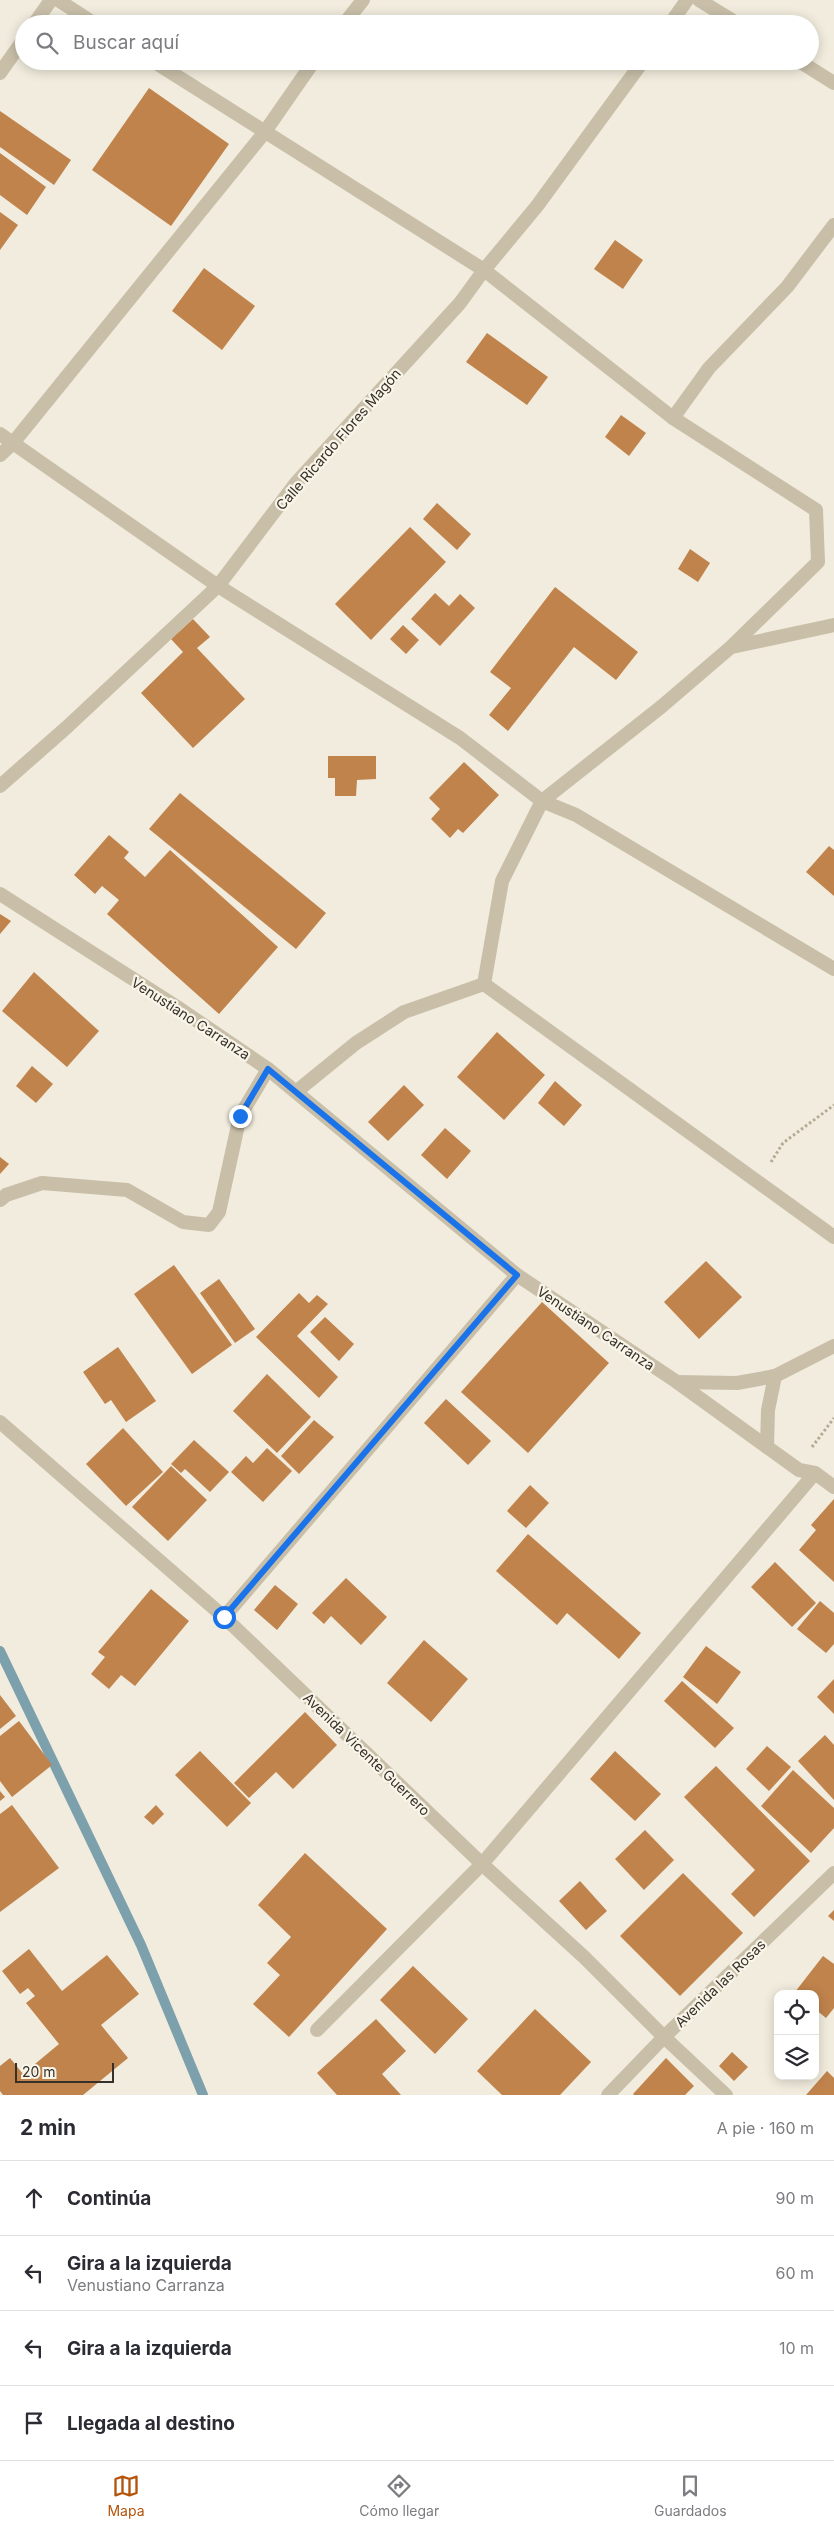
<!DOCTYPE html>
<html lang="es">
<head>
<meta charset="utf-8">
<style>
	:root { --surface:#fff; --page:#f2f2f3; --text:#2b2b33; --muted:#7c7c81; --line:#e1e1e2; --accent:#b45309 }
	body { margin:0; font-family:Inter,sans-serif; background:var(--page); color:var(--text) }
	.controls { position:absolute; right:15px; bottom:15px; display:grid; overflow:hidden; border-radius:10px; box-shadow:0 2px 12px #0003 }
	.controls button { width:45px; height:45px; display:grid; place-items:center; padding:0; border:0; border-bottom:1px solid var(--line); background:var(--surface); color:var(--text); font:25px sans-serif }
	.scale { position:absolute; left:15px; bottom:12px; width:99px; box-sizing:border-box; padding-left:5px; border:2px solid #363029; border-top:0; font-size:14px; line-height:18px; white-space:nowrap; color:#363029; -webkit-text-stroke:4px #f9f5e9; paint-order:stroke }
	.stop { position:absolute; width:15px; height:15px; margin:-11px; border:4px solid #1a73e8; border-radius:50%; background:#fff }
	.stop.end { background:#1a73e8; border-color:#fff; box-shadow:0 1px 5px #0008 }
	.list { margin:0; padding:0; list-style:none }
	h2 { display:flex; justify-content:space-between; align-items:center; height:65px; margin:0; padding:0 20px; font-size:21px }
	h2 small { font-size:16px; font-weight:400; color:var(--muted) }
	.list li { display:grid; grid-template-columns:32px 1fr auto; gap:15px; align-items:center; box-sizing:border-box; height:75px; padding:0 20px; border-top:1px solid var(--line) }
	.list b { display:block; font-size:19px; white-space:nowrap }
	.list p { margin:0; font-size:16px; white-space:nowrap; color:var(--muted) }
	.list em { font-size:16px; font-style:normal; color:var(--muted) }
	.icon { flex:none; width:28px; height:28px; fill:none; stroke:currentColor; stroke-width:2; stroke-linecap:round; stroke-linejoin:round }
	.map { position:relative; flex:none; width:834px; height:2095px; overflow:hidden }
	.search { position:absolute; background:var(--surface); box-shadow:0 2px 12px #0003; left:15px; right:15px; top:15px; height:55px; display:flex; align-items:center; gap:12px; box-sizing:border-box; padding:0 18px; border-radius:28px; color:var(--muted); font-size:19px }
	.sheet { height:365px; background:var(--surface) }
	nav { display:flex; justify-content:space-around; align-items:center; box-sizing:border-box; height:70px; border-top:1px solid var(--line); background:var(--surface); font-size:14px; color:var(--muted) }
	nav a { display:grid; justify-items:center; gap:2px }
	nav .on { color:var(--accent) }
	.map>svg:first-child { display:block }
	.lines { fill:none; stroke-linecap:round; stroke-linejoin:round }
	.stream { stroke:#7da0ad; stroke-width:10 }
	.building { fill:#c0834c }
	.path { stroke:#b4a993; stroke-width:3; stroke-dasharray:2.5 2.5; stroke-linecap:butt }
	.minor { stroke:#c9bfa9; stroke-width:14 }
	.route { stroke:#1a73e8; stroke-width:6 }
	.labels { text-anchor:middle; dominant-baseline:central; stroke-width:4.5; stroke-linejoin:round; paint-order:stroke }
	.street-label { font-size:14px; fill:#363029; stroke:#f9f5e9 }
</style>
</head>
<body>
<div class="map">
<svg width="834" height="2095" viewBox="0 0 834 2095">
	<rect width="100%" height="100%" fill="#f1ecdd"/>
	<g class="lines">
		<polyline class="stream" points="0,1651 141,1945 203,2095"/>
	</g>
	<g class="building">
		<polygon points="149,88 229,144 171,226 92,170"/>
		<polygon points="0,111 71,160 54,185 0,147"/>
		<polygon points="0,153 46,187 27,215 0,195"/>
		<polygon points="0,212 18,225 0,250"/>
		<polygon points="615,240 643,260 623,289 594,269"/>
		<polygon points="204,268 255,306 222,350 172,311"/>
		<polygon points="487,333 548,377 527,405 466,362"/>
		<polygon points="621,415 646,433 629,456 605,437"/>
		<polygon points="437,503 471,534 457,550 423,519"/>
		<polygon points="410,527 446,562 371,640 335,604"/>
		<polygon points="690,549 710,563 698,582 678,569"/>
		<polygon points="555,587 638,652 616,680 574,647 508,731 489,715 511,688 490,672"/>
		<polygon points="435,593 449,606 460,594 475,608 440,646 411,619"/>
		<polygon points="193,619 210,637 197,648 245,699 193,748 141,693 183,652 171,639"/>
		<polygon points="403,625 419,640 406,654 390,639"/>
		<polygon points="328,756 376,756 376,779 357,780 356,796 335,796 335,778 328,778"/>
		<polygon points="464,762 499,795 463,833 458,829 450,838 431,819 440,809 429,798"/>
		<polygon points="180,793 326,913 296,949 149,829"/>
		<polygon points="109,835 129,852 124,858 145,877 170,850 278,947 219,1014 107,914 119,900 102,886 95,894 74,875"/>
		<polygon points="829,846 834,850 834,896 806,872"/>
		<polygon points="0,914 11,921 0,934"/>
		<polygon points="34,972 99,1031 67,1067 2,1011"/>
		<polygon points="497,1032 545,1075 504,1120 457,1077"/>
		<polygon points="32,1066 53,1084 36,1103 16,1086"/>
		<polygon points="555,1081 582,1105 564,1126 538,1103"/>
		<polygon points="404,1085 424,1105 388,1141 368,1122"/>
		<polygon points="445,1128 471,1151 447,1179 421,1155"/>
		<polygon points="0,1157 9,1164 0,1174"/>
		<polygon points="706,1261 742,1297 699,1339 664,1302"/>
		<polygon points="174,1265 232,1345 192,1374 134,1294"/>
		<polygon points="219,1279 255,1329 235,1343 200,1293"/>
		<polygon points="299,1293 309,1303 317,1295 328,1304 297,1336 338,1377 319,1398 256,1337"/>
		<polygon points="542,1302 609,1363 528,1453 461,1392"/>
		<polygon points="325,1317 354,1344 339,1361 310,1332"/>
		<polygon points="118,1347 156,1401 126,1422 111,1400 105,1404 83,1372"/>
		<polygon points="267,1374 311,1417 277,1453 233,1411"/>
		<polygon points="446,1399 491,1441 468,1465 424,1423"/>
		<polygon points="314,1420 334,1437 299,1474 281,1456"/>
		<polygon points="123,1428 163,1472 126,1506 86,1464"/>
		<polygon points="194,1440 229,1472 210,1492 185,1469 181,1473 171,1464"/>
		<polygon points="267,1448 292,1471 263,1502 231,1472 246,1456 253,1463"/>
		<polygon points="171,1466 207,1500 168,1541 132,1507"/>
		<polygon points="530,1485 549,1503 526,1528 507,1511"/>
		<polygon points="834,1499 834,1582 799,1550 816,1530 811,1525"/>
		<polygon points="528,1534 641,1633 619,1659 567,1613 557,1625 496,1571"/>
		<polygon points="775,1562 816,1603 792,1627 751,1587"/>
		<polygon points="346,1578 387,1617 361,1645 331,1616 324,1624 312,1613"/>
		<polygon points="275,1585 298,1604 277,1630 254,1610"/>
		<polygon points="151,1589 189,1621 135,1686 121,1675 109,1689 91,1674 105,1657 98,1652"/>
		<polygon points="820,1601 834,1613 834,1644 826,1653 797,1629"/>
		<polygon points="424,1640 468,1679 431,1722 387,1683"/>
		<polygon points="706,1646 741,1672 717,1704 683,1677"/>
		<polygon points="834,1679 834,1714 817,1697"/>
		<polygon points="682,1681 734,1728 715,1748 664,1701"/>
		<polygon points="0,1695 16,1716 0,1729"/>
		<polygon points="305,1712 337,1745 293,1789 276,1772 249,1798 234,1783"/>
		<polygon points="19,1721 52,1765 12,1797 0,1781 0,1736"/>
		<polygon points="825,1735 834,1745 834,1800 798,1761"/>
		<polygon points="767,1746 791,1767 769,1791 746,1769"/>
		<polygon points="200,1751 251,1803 227,1827 175,1775"/>
		<polygon points="615,1751 661,1794 635,1821 590,1779"/>
		<polygon points="716,1766 810,1861 754,1917 731,1894 755,1870 684,1797"/>
		<polygon points="793,1770 834,1808 834,1828 811,1853 761,1806"/>
		<polygon points="0,1791 5,1797 0,1801"/>
		<polygon points="12,1805 59,1868 0,1912 0,1814"/>
		<polygon points="156,1805 164,1814 153,1825 144,1817"/>
		<polygon points="645,1830 674,1860 644,1890 615,1859"/>
		<polygon points="305,1853 387,1929 289,2037 253,2004 280,1975 267,1963 291,1937 258,1905"/>
		<polygon points="683,1873 743,1933 680,1996 620,1936"/>
		<polygon points="580,1881 607,1911 586,1930 559,1901"/>
		<polygon points="834,1910 834,1921 828,1916"/>
		<polygon points="29,1949 62,1991 107,1955 139,1994 101,2025 128,2058 83,2095 3,2095 0,2091 0,2066 10,2058 23,2074 59,2044 26,2003 35,1996 28,1988 20,1994 2,1971"/>
		<polygon points="823,1956 834,1964 834,2008 826,2018 815,2009 815,1994 795,1992"/>
		<polygon points="413,1966 468,2019 435,2054 380,2000"/>
		<polygon points="535,2009 591,2062 560,2095 502,2095 477,2071"/>
		<polygon points="376,2019 406,2051 382,2074 401,2095 337,2095 317,2073"/>
		<polygon points="732,2052 748,2067 734,2081 719,2066"/>
		<polygon points="666,2058 694,2086 685,2095 634,2095 633,2094"/>
		<polygon points="827,2071 834,2078 834,2095 806,2095"/>
	</g>
	<g class="lines">
		<g class="path">
			<polyline points="771,1162 783,1143 834,1105"/>
			<polyline points="812,1447 834,1418"/>
		</g>
		<g class="minor">
			<polyline points="58,0 95,24"/>
			<polyline points="699,0 738,24"/>
			<polyline points="34,24 51,0"/>
			<polyline points="344,24 363,0"/>
			<polyline points="670,24 687,0"/>
			<polyline points="153,61 484,270 673,418 816,510 818,562 731,647 661,707 542,801 502,881 484,984 404,1012 356,1043 297,1091"/>
			<polyline points="799,61 834,83"/>
			<polyline points="0,73 24,39"/>
			<polyline points="673,418 709,368 787,287 834,225"/>
			<polyline points="0,434 218,586 460,738 542,801 576,815 834,969"/>
			<polyline points="0,455 13,443 264,133 314,61"/>
			<polyline points="732,647 834,625"/>
			<polyline points="0,786 67,727 218,586 296,483 460,303 484,270 537,206 643,61"/>
			<polyline points="0,894 180,1009 268,1069 517,1275 677,1382 799,1470 815,1473 834,1487"/>
			<polyline points="484,984 834,1237"/>
			<polyline points="0,1200 6,1195 42,1183 127,1190 183,1222 209,1225 219,1212 240,1116 268,1069"/>
			<polyline points="677,1382 737,1383 775,1376 834,1346"/>
			<polyline points="0,1422 224,1617 482,1864 584,1957 664,2037 726,2095"/>
			<polyline points="767,1447 768,1410 775,1376"/>
			<polyline points="224,1617 517,1275"/>
			<polyline points="317,2030 482,1864 815,1473"/>
			<polyline points="608,2095 664,2037 834,1873"/>
		</g>
	</g>
	<g class="lines">
		<polyline class="route" points="224,1617 517,1275 268,1069 240,1116"/>
	</g>
	<g class="labels">
		<g class="street-label">
			<text transform="translate(338 439) rotate(-49)">Calle Ricardo Flores Magón</text>
			<text transform="translate(191 1018) rotate(33)">Venustiano Carranza</text>
			<text transform="translate(596 1328) rotate(34)">Venustiano Carranza</text>
			<text transform="translate(367 1754) rotate(44)">Avenida Vicente Guerrero</text>
			<text transform="translate(720 1983) rotate(-44)">Avenida las Rosas</text>
		</g>
	</g>
</svg>
<div class="controls">
<button><svg class="icon" aria-label="locate" viewBox="0 0 24 24"><circle cx="12" cy="12" r="6"/><path d="M12 2v4M12 18v4M2 12h4M18 12h4"/></svg></button>
<button><svg class="icon" aria-label="layers" viewBox="0 0 24 24"><path d="M12 4l9 5-9 5-9-5zM3 14l9 5 9-5"/></svg></button>
</div>
<div class="scale">20 m</div>
<div class="stop" style="left:224px;top:1617px"></div>
<div class="stop end" style="left:240px;top:1116px"></div>
<div class="search"><svg class="icon" aria-label="search" viewBox="0 0 24 24"><circle cx="10" cy="10" r="6"/><path d="M15 15l6 6"/></svg>Buscar aquí</div>
</div>
<section class="sheet">
<h2>2 min<small>A pie · 160 m</small></h2>
<ul class="list">
<li><svg class="icon" aria-label="ahead" viewBox="0 0 24 24"><path d="M12 20V5M6 11l6-6 6 6"/></svg><div><b>Continúa</b></div><em>90 m</em></li>
<li><svg class="icon" aria-label="left" viewBox="0 0 24 24"><path d="M17 20v-9H6M10 6l-5 5 5 5"/></svg><div><b>Gira a la izquierda</b><p>Venustiano Carranza</p></div><em>60 m</em></li>
<li><svg class="icon" aria-label="left" viewBox="0 0 24 24"><path d="M17 20v-9H6M10 6l-5 5 5 5"/></svg><div><b>Gira a la izquierda</b></div><em>10 m</em></li>
<li><svg class="icon" aria-label="arrive" viewBox="0 0 24 24"><path d="M6 21V4h12l-3 4 3 4H6"/></svg><div><b>Llegada al destino</b></div></li>
</ul>
</section>
<nav>
<a class="on"><svg class="icon" aria-label="map" viewBox="0 0 24 24"><path d="M3 6l6-2 6 2 6-2v14l-6 2-6-2-6 2zM9 4v14M15 6v14"/></svg>Mapa</a>
<a><svg class="icon" aria-label="directions" viewBox="0 0 24 24"><path d="M12 3l9 9-9 9-9-9zM9 14v-3h6M13 9l2 2-2 2"/></svg>Cómo llegar</a>
<a><svg class="icon" aria-label="saved" viewBox="0 0 24 24"><path d="M7 4h10v16l-5-4-5 4z"/></svg>Guardados</a>
</nav>
</body>
</html>
